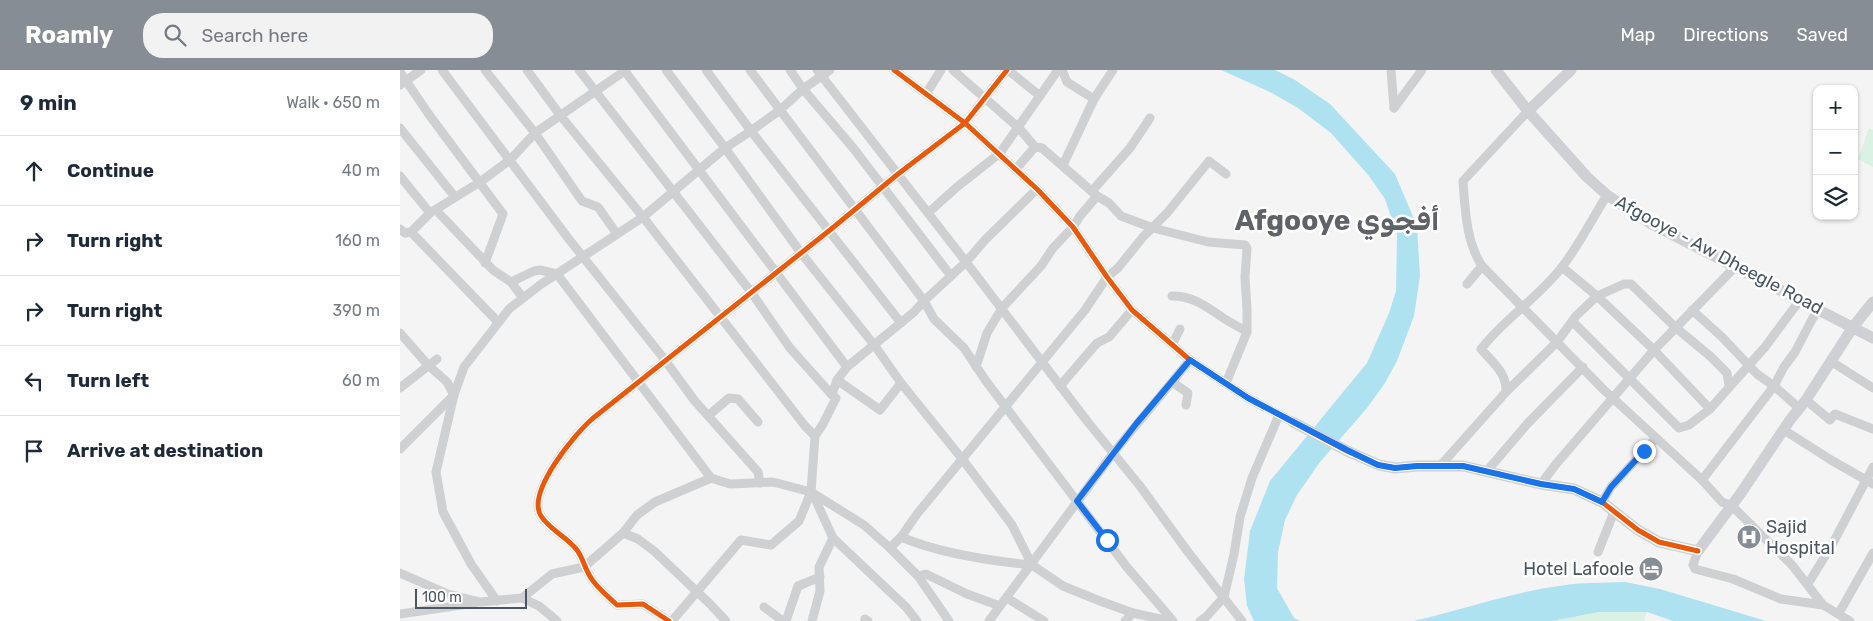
<!DOCTYPE html>
<html lang="en">
<head>
<meta charset="utf-8">
<style>
	:root { --surface:#fff; --page:#f2f2f3; --text:#1f2937; --muted:#747a83; --line:#e0e1e3; --accent:#868d94 }
	body { margin:0; font-family:Rubik,Vazirmatn,sans-serif; background:var(--page); color:var(--text) }
	.controls { position:absolute; right:15px; top:15px; display:grid; overflow:hidden; border-radius:10px; box-shadow:0 1px 4px #0004 }
	.controls button { width:45px; height:45px; display:grid; place-items:center; padding:0; border:0; border-bottom:1px solid var(--line); background:var(--surface); color:var(--text); font:25px sans-serif }
	.scale { position:absolute; left:15px; bottom:12px; width:112px; box-sizing:border-box; padding-left:5px; border:2px solid #4a5661; border-top:0; font-size:14px; line-height:18px; white-space:nowrap; color:#4a5661; -webkit-text-stroke:4px #fff; paint-order:stroke }
	.stop { position:absolute; width:15px; height:15px; margin:-11px; border:4px solid #1a73e8; border-radius:50%; background:#fff }
	.stop.end { background:#1a73e8; border-color:#fff; box-shadow:0 1px 5px #0008 }
	.list { margin:0; padding:0; list-style:none }
	h2 { display:flex; justify-content:space-between; align-items:center; height:65px; margin:0; padding:0 20px; font-size:21px }
	h2 small { font-size:16px; font-weight:400; color:var(--muted) }
	.list li { display:grid; grid-template-columns:32px 1fr auto; gap:15px; align-items:center; box-sizing:border-box; height:70px; padding:0 20px; border-top:1px solid var(--line) }
	.list b { display:block; font-size:19px; white-space:nowrap }
	.list em { font-size:16px; font-style:normal; color:var(--muted) }
	.icon { flex:none; width:28px; height:28px; fill:none; stroke:currentColor; stroke-width:2; stroke-linecap:round; stroke-linejoin:round }
	.map { position:relative; flex:none; width:1473px; height:551px; overflow:hidden }
	header { display:flex; align-items:center; gap:30px; box-sizing:border-box; height:70px; padding:0 25px; background:var(--accent); color:#fff }
	header strong { font-size:24px }
	nav { display:flex; gap:28px; margin-inline-start:auto; font-size:18px }
	.search { width:350px; height:45px; background:var(--page); display:flex; align-items:center; gap:12px; box-sizing:border-box; padding:0 18px; border-radius:20px; color:var(--muted); font-size:19px }
	main { display:flex }
	aside { flex:1; background:var(--surface) }
	.map>svg:first-child { display:block }
	.green { fill:#d9f2e3 }
	.water { fill:#aee2f0 }
	.lines { fill:none; stroke-linecap:round; stroke-linejoin:round }
	.street { stroke:#ced0d2; stroke-width:9 }
	.secondary { stroke:#ced0d4; stroke-width:11 }
	.cycleway-casing { stroke:#fff; stroke-width:8 }
	.cycleway { stroke:#e8590c; stroke-width:5 }
	.route { stroke:#1a73e8; stroke-width:6 }
	.labels { text-anchor:middle; dominant-baseline:central; stroke-width:5; stroke-linejoin:round; paint-order:stroke }
	.street-label { font-size:18px; fill:#4a5661; stroke:#fff }
	.poi-label { font-size:18px; fill:#4a5661; stroke:#fff; text-anchor:start }
	.town-label { font-size:28px; font-weight:bold; fill:#5f6368; stroke:#fff }
</style>
</head>
<body>
<header>
<strong>Roamly</strong>
<div class="search"><svg class="icon" aria-label="search" viewBox="0 0 24 24"><circle cx="10" cy="10" r="6"/><path d="M15 15l6 6"/></svg>Search here</div>
<nav><a>Map</a><a>Directions</a><a>Saved</a></nav>
</header>
<main>
<aside>
<h2>9 min<small>Walk · 650 m</small></h2>
<ul class="list">
<li><svg class="icon" aria-label="ahead" viewBox="0 0 24 24"><path d="M12 20V5M6 11l6-6 6 6"/></svg><div><b>Continue</b></div><em>40 m</em></li>
<li><svg class="icon" aria-label="right" viewBox="0 0 24 24"><path d="M7 20v-9h11M14 6l5 5-5 5"/></svg><div><b>Turn right</b></div><em>160 m</em></li>
<li><svg class="icon" aria-label="right" viewBox="0 0 24 24"><path d="M7 20v-9h11M14 6l5 5-5 5"/></svg><div><b>Turn right</b></div><em>390 m</em></li>
<li><svg class="icon" aria-label="left" viewBox="0 0 24 24"><path d="M17 20v-9H6M10 6l-5 5 5 5"/></svg><div><b>Turn left</b></div><em>60 m</em></li>
<li><svg class="icon" aria-label="arrive" viewBox="0 0 24 24"><path d="M6 21V4h12l-3 4 3 4H6"/></svg><div><b>Arrive at destination</b></div></li>
</ul>
</aside>
<div class="map">
<svg width="1473" height="551" viewBox="0 0 1473 551">
	<rect width="100%" height="100%" fill="#f4f4f4"/>
	<g class="green">
		<polygon points="1469,58 1473,60 1473,97 1458,89"/>
		<polygon points="1199,542 1247,542 1244,551 1152,551"/>
	</g>
	<g class="water">
		<polygon points="821,0 875,0 895,10 930,34 995,104 1017,156 1020,206 1014,246 997,291 985,313 967,338 920,392 897,425 885,450 878,482 877,518 894,548 900,551 854,551 847,536 844,509 850,461 870,411 967,293 989,243 996,221 997,165 985,129 969,106 931,63 898,38 870,22"/>
		<path d="M1225,512l35,7 106,32h-93l-26,-9h-48l-47,9h-139c49,-11 96,-28 146,-35 22,-4 45,-3 66,-4z"/>
	</g>
	<g class="lines">
		<g class="street">
			<polyline points="42,0 168,168 265,290 294,330 358,402 360,413"/>
			<polyline points="85,0 135,63 182,131 198,137 217,164"/>
			<polyline points="127,0 160,45 243,147 405,356 415,366"/>
			<polyline points="179,0 351,222 390,278 432,325"/>
			<polyline points="224,0 447,297"/>
			<polyline points="266,0 325,78 401,183 475,276 501,313 563,390 612,455 632,495 663,516 700,531 733,543 769,551"/>
			<polyline points="306,0 351,61 501,253"/>
			<polyline points="350,0 524,231 534,249 564,278 586,311 726,496 773,551"/>
			<polyline points="390,0 403,19 454,79 551,206"/>
			<polyline points="417,0 566,192 687,351 740,416 788,482 842,551"/>
			<polyline points="494,0 565,53 637,119 673,157 707,207 732,240 790,290 848,328 893,352"/>
			<polyline points="553,0 619,58 635,77"/>
			<polyline points="608,0 640,26"/>
			<polyline points="662,0 667,12 694,29"/>
			<polyline points="991,0 994,38"/>
			<polyline points="0,2 30,46 103,144 85,193"/>
			<polyline points="0,15 21,0"/>
			<polyline points="526,24 541,0"/>
			<polyline points="994,38 1022,0"/>
			<path d="M1128,41l-65,70c2,27 3,61 19,85l122,124 98,90 20,22 10,4 60,59 31,40"/>
			<polyline points="0,58 55,127"/>
			<polyline points="663,95 694,29 713,0"/>
			<polyline points="616,99 635,77 642,78 697,126 709,133 721,146 753,158 808,172 845,175 847,178 845,207 847,239 847,262 826,313"/>
			<polyline points="0,106 30,143"/>
			<polyline points="692,121 730,78 750,48"/>
			<polyline points="36,140 93,200 111,212 123,228"/>
			<polyline points="528,143 557,117 600,83 658,0"/>
			<polyline points="0,159 5,163 11,162 30,143 80,112 110,90 135,63 226,0"/>
			<polyline points="11,162 98,252"/>
			<polyline points="1162,197 1197,226 1254,280 1310,339"/>
			<polyline points="111,212 134,201 140,200 157,204 311,408"/>
			<polyline points="1067,214 1082,196"/>
			<path d="M772,226c20,0 32,9 47,19 9,7 19,11 28,17"/>
			<polyline points="1292,240 1322,267 1357,304 1374,316 1399,338"/>
			<polyline points="1173,252 1279,358 1289,355 1310,339 1365,277 1400,230"/>
			<polyline points="0,263 28,295 47,312 54,325 0,379"/>
			<polyline points="773,273 780,259"/>
			<polyline points="1432,292 1473,318"/>
			<polyline points="576,297 587,263 602,238 641,196 653,178 673,157 680,146 697,126"/>
			<polyline points="437,310 480,340 501,313"/>
			<polyline points="772,312 788,323 786,335"/>
			<polyline points="660,316 697,273 709,267 732,240"/>
			<polyline points="0,318 37,289"/>
			<path d="M1106,322c1,-19 -13,-29 -25,-43 23,-30 57,-51 81,-82 17,-22 30,-48 45,-72"/>
			<polyline points="1406,330 1430,350 1435,344 1473,359"/>
			<polyline points="309,345 329,328 338,329 358,352"/>
			<polyline points="1384,360 1431,390 1473,414"/>
			<polyline points="1041,395 1106,322 1157,272 1176,246 1197,226 1224,214 1231,214 1275,257 1310,286 1327,303 1329,315"/>
			<polyline points="1087,401 1128,353 1183,297"/>
			<polyline points="1302,410 1374,316 1384,297 1395,282 1418,238"/>
			<polyline points="1141,414 1156,394 1254,280 1335,197"/>
			<polyline points="412,422 433,468 419,497 420,521 412,551"/>
			<polyline points="1202,432 1211,417 1256,368"/>
			<polyline points="223,463 238,469 254,481 310,534 326,551"/>
			<path d="M501,467c38,16 90,24 131,28"/>
			<polyline points="433,468 506,537 517,551"/>
			<polyline points="490,478 501,467 517,444 685,240 707,207 718,198 743,167 767,143 809,91 826,104"/>
			<polyline points="1298,481 1293,495 1295,499 1333,509 1381,529 1423,535 1450,551"/>
			<polyline points="1198,482 1214,442"/>
			<polyline points="0,503 48,524 80,532 122,528 152,504 184,497 223,463 237,445 255,432 311,408 330,414 373,412 411,422 464,455 490,478 518,506 549,551"/>
			<polyline points="518,506 526,504 567,524 600,536"/>
			<polyline points="1408,514 1433,473 1473,397"/>
			<polyline points="122,528 139,536 157,551"/>
			<polyline points="607,528 644,551"/>
			<polyline points="97,531 71,494 43,442 36,402 54,325 64,297 109,239 140,215 243,147 325,78 351,61 380,40 403,19 430,0"/>
			<polyline points="364,537 383,551"/>
			<polyline points="1439,543 1473,483"/>
			<polyline points="0,544 75,533"/>
			<polyline points="465,549 468,551"/>
			<path d="M269,551l-26,-17 -26,1c-8,-8 -20,-17 -26,-27 -6,-9 -8,-20 -14,-28 -10,-13 -27,-20 -36,-34 -15,-24 34,-82 51,-97l238,-189 68,-56 67,-51 42,-53"/>
			<polyline points="272,551 341,470 371,475 399,451 411,422 415,366 423,354 436,328 432,325 437,310 447,297 514,242 524,231 566,192 585,170 637,119"/>
			<polyline points="386,551 398,516 420,507"/>
			<polyline points="589,551 714,382 790,290"/>
			<polyline points="725,551 733,543"/>
			<polyline points="800,551 806,547 824,527 834,484 840,447 852,408 879,345"/>
		</g>
		<g class="secondary">
			<polyline points="1096,0 1128,41 1187,107 1207,125 1250,153 1473,268"/>
			<polyline points="1128,41 1171,0"/>
			<polyline points="893,352 947,381 979,395 995,398 1017,396 1063,396 1141,414 1174,419 1202,432 1238,460 1259,472 1298,481 1341,423 1390,350 1406,330 1453,257 1473,232"/>
		</g>
		<defs>
			<g id="cycleway">
				<polyline points="494,0 565,53 637,119 673,157 707,207 732,240 790,290 848,328 947,381 979,395 995,398 1017,396 1063,396 1141,414 1174,419 1202,432 1238,460 1259,472 1298,481"/>
				<path d="M269,551l-26,-17 -26,1c-8,-8 -20,-17 -26,-27 -6,-9 -8,-20 -14,-28 -10,-13 -27,-20 -36,-34 -15,-24 34,-82 51,-97l238,-189 68,-56 67,-51 42,-53"/>
			</g>
		</defs>
		<use href="#cycleway" class="cycleway-casing"/>
		<use href="#cycleway" class="cycleway"/>
	</g>
	<g class="lines">
		<polyline class="route" points="707,470 677,431 736,354 790,290 848,328 947,380 978,395 995,398 1017,396 1063,396 1141,414 1174,419 1202,432 1211,417 1244,381"/>
	</g>
	<defs>
		<symbol id="hospital-disc" viewBox="-11 -11 22 22"><circle r="9.5" fill="#868d94" stroke="#fff"/><path d="M-5-5h3v3.5h4V-5h3V5h-3V1.5h-4V5h-3Z" fill="#fff"/></symbol>
		<symbol id="hotel-disc" viewBox="-11 -11 22 22"><circle r="9.5" fill="#868d94" stroke="#fff"/><path d="M-6-4.5h1.5V1H6V5H4.5V3h-9V5H-6ZM-4 0a1.8 1.8 0 1 1 3.6 0ZM.5 0V-2.5h3Q6-2.5 6 0Z" fill="#fff"/></symbol>
	</defs>
	<g fill-rule="evenodd">
		<use href="#hospital-disc" x="1335" y="453" width="28" height="28"/>
		<use href="#hotel-disc" x="1237" y="485" width="28" height="28"/>
	</g>
	<g class="labels">
		<g class="street-label">
			<text transform="translate(1319 185) rotate(28)">Afgooye - Aw Dheegle Road</text>
		</g>
		<g class="poi-label">
			<text x="1366" y="457">Sajid<tspan x="1366" dy="21">Hospital</tspan></text>
			<text x="1234" y="499" text-anchor="end">Hotel Lafoole</text>
		</g>
		<g class="town-label">
			<text x="937" y="150">Afgooye أفجوي</text>
		</g>
	</g>
</svg>
<div class="controls">
<button>+</button>
<button>−</button>
<button><svg class="icon" aria-label="layers" viewBox="0 0 24 24"><path d="M12 4l9 5-9 5-9-5zM3 14l9 5 9-5"/></svg></button>
</div>
<div class="scale">100 m</div>
<div class="stop" style="left:707px;top:470px"></div>
<div class="stop end" style="left:1244px;top:381px"></div>
</div>
</main>
</body>
</html>
